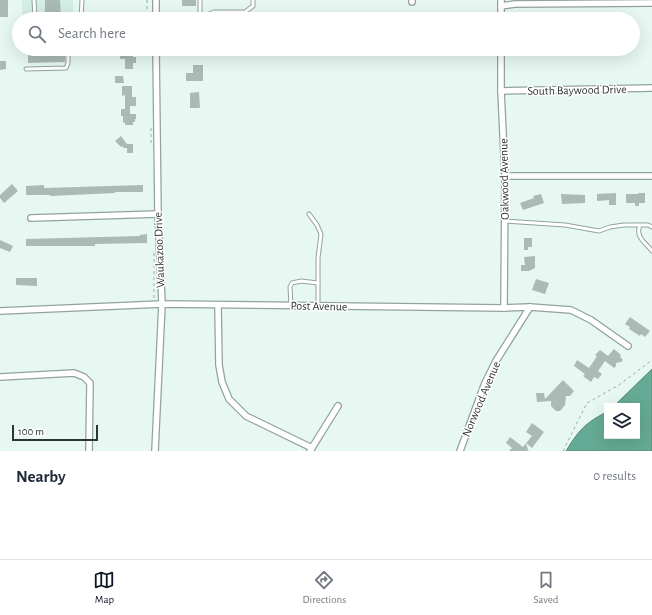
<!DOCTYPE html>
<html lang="en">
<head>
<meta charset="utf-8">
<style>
	:root { --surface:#fff; --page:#f6f6f7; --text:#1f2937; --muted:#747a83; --line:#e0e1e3; --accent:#111827 }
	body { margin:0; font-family:"Alegreya Sans",sans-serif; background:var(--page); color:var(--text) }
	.controls { position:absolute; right:12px; bottom:12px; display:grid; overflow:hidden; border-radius:0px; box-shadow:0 4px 16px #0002 }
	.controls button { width:36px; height:36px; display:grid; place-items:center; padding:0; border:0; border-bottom:1px solid var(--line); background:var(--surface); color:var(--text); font:20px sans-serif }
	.scale { position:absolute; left:12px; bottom:10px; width:86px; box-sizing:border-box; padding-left:4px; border:2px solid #2f3533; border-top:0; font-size:11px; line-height:14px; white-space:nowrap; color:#2f3533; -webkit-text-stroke:3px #fff; paint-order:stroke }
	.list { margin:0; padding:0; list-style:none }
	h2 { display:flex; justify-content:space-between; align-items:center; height:52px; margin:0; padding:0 16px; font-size:17px }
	h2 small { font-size:13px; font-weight:400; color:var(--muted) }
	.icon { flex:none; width:22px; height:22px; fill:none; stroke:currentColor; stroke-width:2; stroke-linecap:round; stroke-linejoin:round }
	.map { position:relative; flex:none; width:652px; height:451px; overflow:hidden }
	.search { position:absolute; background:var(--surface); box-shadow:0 4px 16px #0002; left:12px; right:12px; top:12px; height:44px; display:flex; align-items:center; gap:10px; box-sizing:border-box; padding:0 14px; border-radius:22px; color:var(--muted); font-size:15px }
	.sheet { height:108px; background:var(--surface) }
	nav { display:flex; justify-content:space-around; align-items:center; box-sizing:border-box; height:56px; border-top:1px solid var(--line); background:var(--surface); font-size:11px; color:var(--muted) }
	nav a { display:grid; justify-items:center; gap:2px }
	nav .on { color:var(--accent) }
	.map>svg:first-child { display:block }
	.built { fill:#d4eee5 }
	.water { fill:#65aa94; stroke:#558777 }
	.building { fill:#aabab4 }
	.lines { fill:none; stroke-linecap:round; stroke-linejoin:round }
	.service-casing { stroke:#92a29c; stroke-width:5 }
	.minor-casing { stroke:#92a29c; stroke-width:8 }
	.path { stroke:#9faba7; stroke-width:1; stroke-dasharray:3 3; stroke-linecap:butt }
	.service { stroke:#fff; stroke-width:3 }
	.minor { stroke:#fff; stroke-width:5.5 }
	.labels { text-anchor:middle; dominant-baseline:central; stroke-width:3; stroke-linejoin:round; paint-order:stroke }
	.street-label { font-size:12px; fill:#2f3533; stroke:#fff }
</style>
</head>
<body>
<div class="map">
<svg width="652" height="451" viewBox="0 0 652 451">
	<rect width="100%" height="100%" fill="#e7f8f2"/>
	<rect class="built" x="22" y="0" width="51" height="19"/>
	<path class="water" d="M652,369v82h-86c12,-20 20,-29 41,-39v24h30v-30h-23z"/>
	<g class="building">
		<rect x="0" y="0" width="8" height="17"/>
		<polygon points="45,0 60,0 61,19 45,19"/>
		<rect x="182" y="0" width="14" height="6"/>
		<polygon points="125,49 133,49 133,57 136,57 136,63 133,63 133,69 125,69 125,59 120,59 120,52 125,52"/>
		<polygon points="65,52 65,62 28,63 28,53"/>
		<polygon points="0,61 6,61 6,69 0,70"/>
		<polygon points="193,65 203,65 203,81 186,81 186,73 193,73"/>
		<polygon points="115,76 123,76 124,83 115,83"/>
		<polygon points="122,86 132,86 132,97 136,97 136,106 130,106 130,114 136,114 136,119 135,119 135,122 133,122 133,125 125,125 125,122 123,123 123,116 121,116 121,109 125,109 125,95 122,96"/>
		<polygon points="199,92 200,108 190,108 190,93"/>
		<polygon points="121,136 127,144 133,144 133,153 127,153 127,148 124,148 122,146 121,147 115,141"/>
		<polygon points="12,184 18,191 4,203 0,198 0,195"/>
		<polygon points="44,185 44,188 143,185 143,192 115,192 115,193 50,196 50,195 26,195 26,186"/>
		<polygon points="616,193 616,205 609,205 609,200 597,201 597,194"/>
		<polygon points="638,193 645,193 645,203 639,203 639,206 635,206 635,203 626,203 626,194 638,194"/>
		<polygon points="541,194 544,203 523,210 520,203 534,198 533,196"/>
		<polygon points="561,194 585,195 585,203 562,204"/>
		<polygon points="147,234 147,243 95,244 95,246 26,246 26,239 140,236 140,235"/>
		<polygon points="524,238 532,238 532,247 528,247 528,250 524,250"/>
		<polygon points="0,240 13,246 10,252 0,248"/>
		<polygon points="535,256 535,268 529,271 521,271 521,265 525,265 524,257"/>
		<polygon points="16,278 37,278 37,286 16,285"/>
		<polygon points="536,279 549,283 545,294 532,290"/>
		<polygon points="630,317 650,331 645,337 641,334 640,336 629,329 630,327 625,324"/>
		<polygon points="614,349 621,355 620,357 623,360 621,362 616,363 616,366 614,368 605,361 598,371 602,374 598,379 594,377 591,382 583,376 585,374 574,366 577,360 589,368 597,356 595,355 600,350 608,356"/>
		<polygon points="563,380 574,391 570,396 566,396 565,405 560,411 556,411 551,406 551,401 537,402 536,393 544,393 545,399"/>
		<polygon points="532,423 544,432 532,448 526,443 528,450 529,451 509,451 512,448 506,443 510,437 523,447 532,436 526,432"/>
	</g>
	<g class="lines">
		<defs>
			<g id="service">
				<polyline points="34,0 35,19"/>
				<polyline points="200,0 200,16"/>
				<polyline points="156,18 202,17 214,12 245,12 253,6 253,0"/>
				<polyline points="81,19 82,0"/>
				<polyline points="26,69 66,68 68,63 68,49"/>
				<polyline points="309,214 317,225 321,234 318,258 318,306"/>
				<polyline points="505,221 565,225 599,231 610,227 624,225 648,225 652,227"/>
				<path d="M640,225c-5,12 5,17 12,26"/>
				<polyline points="291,306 290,287 292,283 301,281 318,283"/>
			</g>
			<g id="minor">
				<polyline points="156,0 156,19"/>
				<polyline points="501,0 501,19"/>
				<polyline points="412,2 412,0"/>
				<polyline points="501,6 515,4 652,3"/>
				<polyline points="501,49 501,91 505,176 504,308"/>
				<polyline points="501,91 652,88"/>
				<polyline points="505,176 652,176"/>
				<polyline points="31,218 158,214"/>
				<polyline points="218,306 219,365 222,382 229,399 246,416 312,448"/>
				<polyline points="0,311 162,304 504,308 530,307 571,310 591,320 628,346"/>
				<polyline points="0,377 74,373 84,377 90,383 89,451"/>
				<polyline points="155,451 162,304 158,214 156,49"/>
				<polyline points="310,451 338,406"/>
				<polyline points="460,451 485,383 496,361 530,307"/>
			</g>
		</defs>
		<use href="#service" class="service-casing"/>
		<use href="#minor" class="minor-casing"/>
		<g class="path">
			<polyline points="147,0 147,19"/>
			<polyline points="151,128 151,146"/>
			<polyline points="154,253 154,298"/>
			<polyline points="563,451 587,403 619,385 652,360"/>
		</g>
		<use href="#service" class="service"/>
		<use href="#minor" class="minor"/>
	</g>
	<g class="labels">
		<g class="street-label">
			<text transform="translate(577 90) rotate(-1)">South Baywood Drive</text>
			<text transform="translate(504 179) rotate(-91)">Oakwood Avenue</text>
			<text transform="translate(159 250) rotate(-92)">Waukazoo Drive</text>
			<text transform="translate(319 306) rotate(1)">Post Avenue</text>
			<text transform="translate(481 399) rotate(-67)">Norwood Avenue</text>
		</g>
	</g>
</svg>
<div class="controls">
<button><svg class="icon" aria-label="layers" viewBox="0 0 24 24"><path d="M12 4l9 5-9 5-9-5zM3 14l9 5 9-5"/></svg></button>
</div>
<div class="scale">100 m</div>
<div class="search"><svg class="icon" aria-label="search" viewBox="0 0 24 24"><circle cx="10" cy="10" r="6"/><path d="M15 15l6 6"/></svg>Search here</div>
</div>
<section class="sheet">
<h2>Nearby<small>0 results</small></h2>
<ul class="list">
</ul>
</section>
<nav>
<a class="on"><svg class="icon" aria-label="map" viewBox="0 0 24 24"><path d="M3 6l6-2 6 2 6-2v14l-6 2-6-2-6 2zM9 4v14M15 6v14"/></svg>Map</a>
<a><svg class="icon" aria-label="directions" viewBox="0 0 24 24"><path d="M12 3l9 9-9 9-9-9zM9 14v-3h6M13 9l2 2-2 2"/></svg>Directions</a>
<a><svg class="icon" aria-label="saved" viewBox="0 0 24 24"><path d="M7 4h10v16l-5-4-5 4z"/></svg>Saved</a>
</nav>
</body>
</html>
